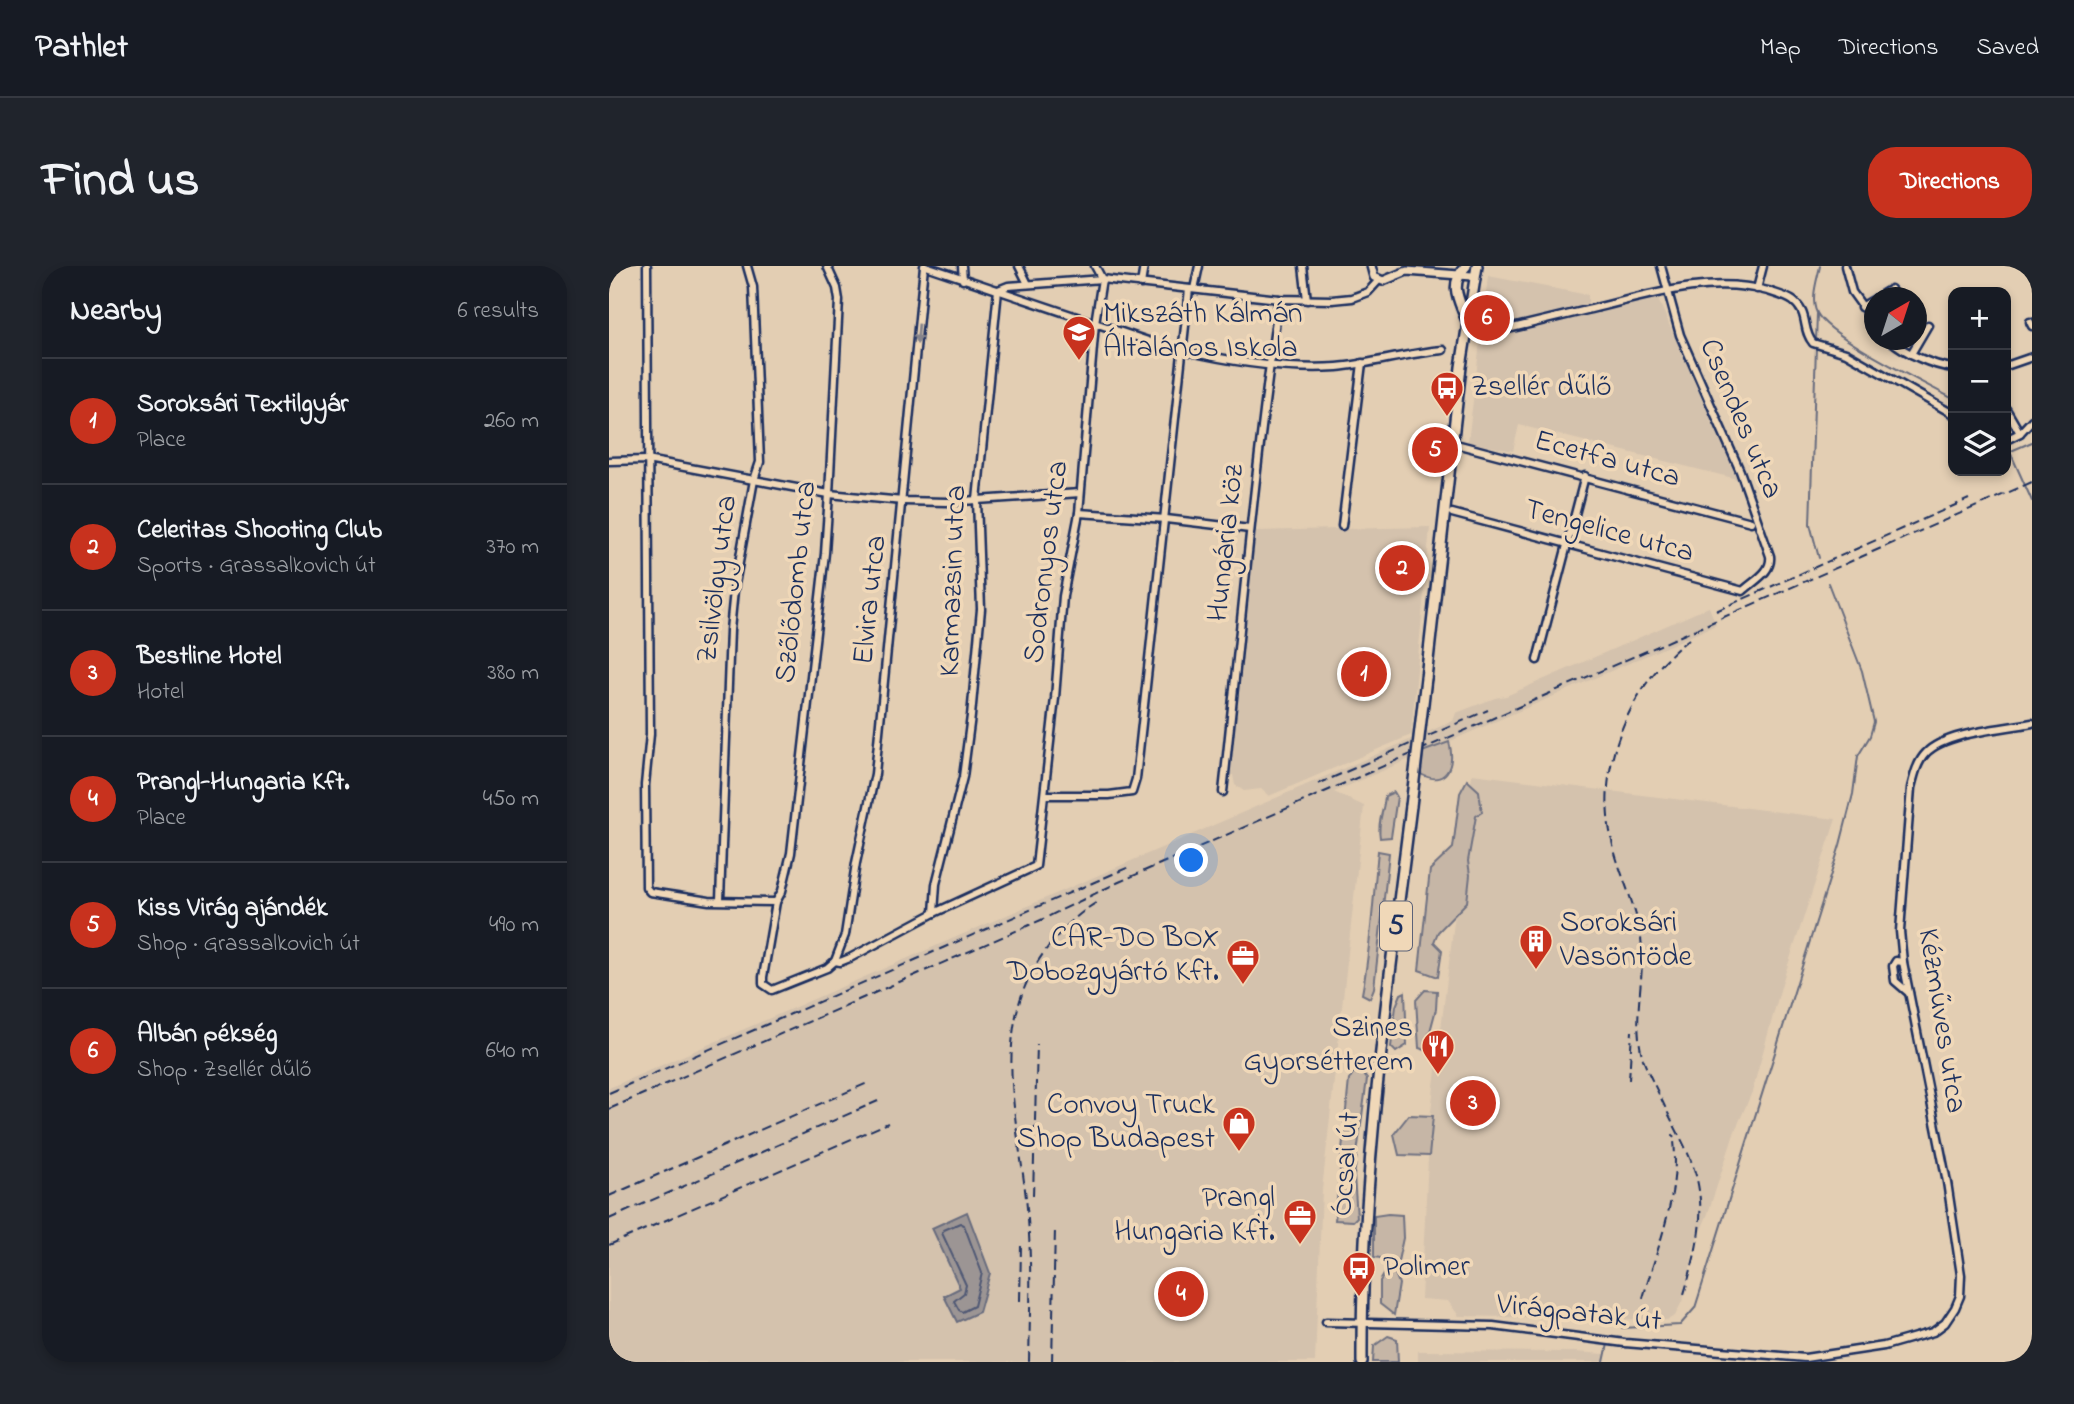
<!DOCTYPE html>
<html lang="en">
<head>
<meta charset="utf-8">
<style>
	:root { --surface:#171b24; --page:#20242c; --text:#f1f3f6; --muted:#9ea1a6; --line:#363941; --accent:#c8321e }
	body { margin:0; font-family:"Indie Flower",sans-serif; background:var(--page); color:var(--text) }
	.controls { position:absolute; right:21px; top:21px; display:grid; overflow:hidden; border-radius:14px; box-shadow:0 4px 10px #0003 }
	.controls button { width:63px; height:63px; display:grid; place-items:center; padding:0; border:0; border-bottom:2px solid var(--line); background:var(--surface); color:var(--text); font:35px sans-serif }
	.compass { position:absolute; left:1255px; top:21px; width:63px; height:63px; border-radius:50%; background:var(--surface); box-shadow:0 4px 10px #0003; rotate:39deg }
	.you { position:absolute; left:583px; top:595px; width:24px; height:24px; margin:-18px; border:5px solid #fff; border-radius:50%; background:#1a73e8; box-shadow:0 0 0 10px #1a73e833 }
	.badge { display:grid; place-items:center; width:46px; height:46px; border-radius:50%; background:var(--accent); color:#fff; font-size:23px; font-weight:700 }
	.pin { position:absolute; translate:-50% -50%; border:4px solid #fff; box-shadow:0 2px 7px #0006 }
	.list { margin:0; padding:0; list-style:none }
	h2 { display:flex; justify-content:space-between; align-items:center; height:91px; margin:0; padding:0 28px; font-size:30px }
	h2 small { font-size:23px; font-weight:400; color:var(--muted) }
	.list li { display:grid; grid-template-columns:46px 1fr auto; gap:21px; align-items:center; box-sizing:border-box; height:126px; padding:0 28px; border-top:2px solid var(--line) }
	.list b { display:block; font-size:26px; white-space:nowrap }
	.list p { margin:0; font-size:23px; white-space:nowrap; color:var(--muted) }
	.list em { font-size:23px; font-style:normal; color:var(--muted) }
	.icon { flex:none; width:38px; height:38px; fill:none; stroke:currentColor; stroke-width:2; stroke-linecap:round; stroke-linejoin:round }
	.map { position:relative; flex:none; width:1423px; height:1096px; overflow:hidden; border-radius:28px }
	header { display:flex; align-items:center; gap:42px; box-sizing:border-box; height:98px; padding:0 35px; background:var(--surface); border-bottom:2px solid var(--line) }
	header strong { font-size:33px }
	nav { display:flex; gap:38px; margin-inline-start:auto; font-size:24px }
	.intro { display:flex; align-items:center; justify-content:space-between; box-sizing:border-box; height:168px; padding:0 42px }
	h1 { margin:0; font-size:49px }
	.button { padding:18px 32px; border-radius:28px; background:var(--accent); color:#fff; font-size:24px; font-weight:700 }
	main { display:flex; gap:42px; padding:0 42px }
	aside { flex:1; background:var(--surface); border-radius:28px; box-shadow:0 4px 10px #0003 }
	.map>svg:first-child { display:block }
	.built { fill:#d4c2ad }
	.green { fill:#c6b6a6; stroke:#707282; stroke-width:2 }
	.water { fill:#9c9594; stroke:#686c7e; stroke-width:2 }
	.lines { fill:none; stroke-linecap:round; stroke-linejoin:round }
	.shore { stroke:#4f5874; stroke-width:2 }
	.stream { stroke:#686c7e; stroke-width:2 }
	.minor-casing { stroke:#1b2f5e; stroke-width:11 }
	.tertiary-casing { stroke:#1b2f5e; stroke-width:12 }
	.primary-casing { stroke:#1b2f5e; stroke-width:14 }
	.minor { stroke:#f0d8b8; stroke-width:6 }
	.tertiary { stroke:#f0d8b8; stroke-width:7 }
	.primary { stroke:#f0d8b8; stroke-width:9 }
	.rail { stroke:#1b2f5e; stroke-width:2; stroke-dasharray:10 5; stroke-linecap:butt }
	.primary-bridge-casing { stroke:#1b2f5e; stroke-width:14; stroke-linecap:butt }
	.primary-bridge { stroke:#f0d8b8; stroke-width:9 }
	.oneway { fill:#86848b }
	.labels { text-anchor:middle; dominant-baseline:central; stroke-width:7; stroke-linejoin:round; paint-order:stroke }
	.shield { fill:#f0d8b8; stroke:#5b6279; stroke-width:2 }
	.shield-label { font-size:28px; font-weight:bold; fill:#1b2f5e }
	.poi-label { font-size:30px; fill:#1b2f5e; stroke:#f0d8b8; text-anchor:start }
	.street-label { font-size:30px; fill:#1b2f5e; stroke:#f0d8b8 }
</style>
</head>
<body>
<header>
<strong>Pathlet</strong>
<nav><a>Map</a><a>Directions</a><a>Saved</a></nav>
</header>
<div class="intro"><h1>Find us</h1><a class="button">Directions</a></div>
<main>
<aside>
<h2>Nearby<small>6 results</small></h2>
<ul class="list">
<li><span class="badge">1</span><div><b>Soroksári Textilgyár</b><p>Place</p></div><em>260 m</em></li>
<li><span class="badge">2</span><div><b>Celeritas Shooting Club</b><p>Sports · Grassalkovich út</p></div><em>370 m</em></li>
<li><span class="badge">3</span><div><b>Bestline Hotel</b><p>Hotel</p></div><em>380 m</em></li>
<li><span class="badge">4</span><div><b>Prangl-Hungaria Kft.</b><p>Place</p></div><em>450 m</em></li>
<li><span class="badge">5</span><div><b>Kiss Virág ajándék</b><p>Shop · Grassalkovich út</p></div><em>490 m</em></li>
<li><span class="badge">6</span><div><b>Albán pékség</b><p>Shop · Zsellér dűlő</p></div><em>640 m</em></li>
</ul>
</aside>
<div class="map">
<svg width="1423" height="1096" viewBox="0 0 1423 1096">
	<rect width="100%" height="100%" fill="#e3ceb3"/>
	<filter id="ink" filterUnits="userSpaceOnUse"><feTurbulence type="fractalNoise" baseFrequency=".0143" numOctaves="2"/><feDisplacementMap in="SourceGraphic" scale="14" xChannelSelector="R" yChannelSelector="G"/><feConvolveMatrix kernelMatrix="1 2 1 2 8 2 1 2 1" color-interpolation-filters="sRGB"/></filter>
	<g filter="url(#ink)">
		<g class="built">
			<polygon points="879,10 979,29 979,38 1045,24 1128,213 910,159 904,185 859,176"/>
			<polygon points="821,261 802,469 660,530 652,523 635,525 626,519 624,509 619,509 620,496 646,265"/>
			<polygon points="1100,341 1107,359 725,526 755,540 713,924 706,1096 0,1096 0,822 844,455 847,447 886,432 897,430"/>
			<polygon points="863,508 1227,553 1173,717 1143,826 1126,865 1098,950 1085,980 1077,1027 1066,1050 1058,1054 850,1050 839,1035 812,1033 821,853"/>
			<polygon points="809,1085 965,1086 996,1088 996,1096 809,1096"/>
		</g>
		<g class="green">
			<path d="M840,476c7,23 -3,47 -30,31l3,-21z"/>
			<polygon points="858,514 870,525 873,546 867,550 859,595 861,609 858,636 829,666 825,676 833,684 829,711 810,704 821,604 844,582 851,527"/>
			<path d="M785,526l3,5 -6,40 -11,1c-3,-16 4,-27 5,-42z"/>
			<path d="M769,585l11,2 -15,135 -4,10 -8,-4c9,-47 11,-95 16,-143z"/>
			<polygon points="816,724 828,725 827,743 816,784 810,782 807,734"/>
			<polygon points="796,726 798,779 787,786 782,781 787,740 792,728"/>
			<polygon points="751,804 758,813 745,910 748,951 744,955 726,954 740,814 744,807"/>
			<polygon points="800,849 824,850 820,890 790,889 785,868"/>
			<polygon points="779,948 793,949 794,972 789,995 765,991 765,950"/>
			<polygon points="778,1004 785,1004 790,1018 785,1049 771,1038 771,1015"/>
			<polygon points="779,1070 788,1073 789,1096 764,1096 765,1080"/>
		</g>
		<polygon class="water" points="358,946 381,1007 370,1046 348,1056 335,1030 351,1022 323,962"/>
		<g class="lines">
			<polygon class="shore" points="351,957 355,959 373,1007 365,1040 353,1046 350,1044 345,1035 355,1027 357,1019 333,967 335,964"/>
			<g class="stream">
				<path d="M1211,0c-3,15 -10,33 -3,47 13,25 108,70 136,86"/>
				<polyline points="1207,75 1208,48"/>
				<polyline points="1207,81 1201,258 1210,292"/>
				<polyline points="1397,177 1423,235"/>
				<polyline points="1402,185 1423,176"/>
				<polyline points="1013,1062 1071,1059 1086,1042 1231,579 1244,528 1249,490 1261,470 1265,456 1253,405 1219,317"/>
				<polyline points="995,1096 999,1078"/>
			</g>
			<defs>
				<g id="minor">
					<polyline points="38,0 41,468 36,519 37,621 41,626 48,627 100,635 167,636"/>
					<polyline points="218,0 228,22 230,34 220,228 216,287 182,587 173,625 167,636 154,711 154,718 163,724 218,702 226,695 236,669 247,597 266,508 315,0"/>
					<path d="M317,0l225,76c58,16 124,29 186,25 35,-3 70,-14 106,-17"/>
					<polyline points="353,0 354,14"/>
					<polyline points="410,0 419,18"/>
					<polyline points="694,0 698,34"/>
					<polyline points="1236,0 1243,26 1266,58"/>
					<polyline points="0,3 7,0"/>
					<polyline points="532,18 535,0"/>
					<polyline points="585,23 590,0"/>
					<polyline points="1148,23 1154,0"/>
					<polyline points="389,24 399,20 493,13 670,33 723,34 743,32 759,26 770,14"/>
					<polyline points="1267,32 1282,23"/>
					<polyline points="1252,41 1266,33"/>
					<polyline points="1421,56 1423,60"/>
					<path d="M857,68h21c34,-8 67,-16 100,-24 59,-14 121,-35 181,-19 8,3 18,5 25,10 17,13 8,28 20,42l33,10 107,61"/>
					<path d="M1281,74c17,14 41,25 63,28"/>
					<polyline points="1302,88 1319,59"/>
					<polyline points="1397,100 1423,91"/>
					<polyline points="1397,143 1411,167"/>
					<polyline points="1397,174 1411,167 1423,154"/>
					<polyline points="843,177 1142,256"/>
					<polyline points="0,195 38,194 220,228 294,235 338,236 471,227"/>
					<polyline points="470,247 557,253 641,263"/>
					<path d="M843,247l291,78c12,-11 29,-19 27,-35l-30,-85 -60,-136 -19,-69"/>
					<polyline points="733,260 753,97"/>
					<polyline points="928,394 976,210"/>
					<path d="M614,526c18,-164 32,-329 56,-493"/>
					<polyline points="436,529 500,529 523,526 527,513 580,23"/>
					<polyline points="111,634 121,364 125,324 145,214 151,196 144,21 138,0"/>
					<polyline points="325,647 327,618 354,511 362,450 372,343 368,234 389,24"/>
					<polyline points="226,695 231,696 241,692 325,647 427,600 446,432 454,330 470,247 486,57 493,13 486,0"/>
					<polyline points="1294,696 1287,695 1284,700 1286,715 1300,727"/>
					<path d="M717,1056l167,4 132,17 180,15 79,-12 49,-14 12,-9 10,-15 5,-12 1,-21 -14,-93 -44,-220 -3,-31 11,-143c3,-12 6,-26 15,-35 20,-21 77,-24 106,-30"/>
				</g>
				<polyline id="tertiary" points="762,0 765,11 774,15 798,5 863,10 866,13"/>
				<g id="primary">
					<path d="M857,0c-18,19 -7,33 1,55"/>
					<polyline points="817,412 852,101 868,0"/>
					<path d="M753,1096c-1,-186 26,-372 49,-556"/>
				</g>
			</defs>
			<use href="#minor" class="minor-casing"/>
			<use href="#tertiary" class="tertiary-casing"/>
			<use href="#primary" class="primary-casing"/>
			<use href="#minor" class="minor"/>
			<use href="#tertiary" class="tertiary"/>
			<use href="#primary" class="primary"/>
			<g class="rail">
				<polyline points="1107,345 1360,233"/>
				<polyline points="709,518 879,444"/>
				<polyline points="1020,814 1023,765"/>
				<polyline points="0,827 520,601"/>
				<polyline points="0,843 432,654 510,616 1423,216"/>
				<polyline points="0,930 261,816"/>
				<polyline points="424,930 428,778"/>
				<polyline points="0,953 269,835"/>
				<polyline points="0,979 279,857"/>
				<path d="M1075,1028c12,-40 24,-83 10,-125 -7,-21 -19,-41 -29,-62 -7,-16 -16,-31 -22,-48 -12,-41 3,-80 -2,-121 -5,-34 -22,-64 -29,-97 -18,-73 18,-157 77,-202"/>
				<path d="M1034,1032c15,-53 39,-108 30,-164"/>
				<polyline points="411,1035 412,979"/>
				<path d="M420,1096c1,-52 3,-103 -2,-154 -8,-87 -39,-180 18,-257 15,-20 33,-38 54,-50"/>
				<polyline points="443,1096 446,963"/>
			</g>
			<defs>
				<polyline id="primary-bridge" points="802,540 817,412"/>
			</defs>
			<use href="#primary-bridge" class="primary-bridge-casing"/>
			<use href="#primary-bridge" class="primary-bridge"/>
		</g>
		<defs><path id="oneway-solid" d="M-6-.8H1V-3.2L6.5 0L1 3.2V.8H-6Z" transform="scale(1.75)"/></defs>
		<use class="oneway" href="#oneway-solid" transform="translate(309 68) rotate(95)"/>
	</g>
	<defs>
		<symbol id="school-pin" viewBox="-11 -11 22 30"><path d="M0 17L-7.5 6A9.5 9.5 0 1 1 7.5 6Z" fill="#c8321e" stroke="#f0d8b8"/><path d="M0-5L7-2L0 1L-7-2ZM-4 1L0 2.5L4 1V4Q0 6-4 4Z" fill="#fff"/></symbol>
		<symbol id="bus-pin" viewBox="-11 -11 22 30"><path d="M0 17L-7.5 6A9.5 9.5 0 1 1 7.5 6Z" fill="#c8321e" stroke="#f0d8b8"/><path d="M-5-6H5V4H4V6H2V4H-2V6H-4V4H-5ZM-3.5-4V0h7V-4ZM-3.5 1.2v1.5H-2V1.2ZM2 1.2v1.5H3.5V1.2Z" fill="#fff"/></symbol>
		<symbol id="building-pin" viewBox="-11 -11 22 30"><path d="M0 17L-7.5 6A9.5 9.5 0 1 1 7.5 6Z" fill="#c8321e" stroke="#f0d8b8"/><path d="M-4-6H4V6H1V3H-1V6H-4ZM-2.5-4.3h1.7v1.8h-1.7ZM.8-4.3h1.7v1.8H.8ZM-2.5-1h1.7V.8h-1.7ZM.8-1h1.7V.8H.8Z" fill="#fff"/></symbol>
		<symbol id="office-pin" viewBox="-11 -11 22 30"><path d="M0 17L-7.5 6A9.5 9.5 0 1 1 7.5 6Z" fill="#c8321e" stroke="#f0d8b8"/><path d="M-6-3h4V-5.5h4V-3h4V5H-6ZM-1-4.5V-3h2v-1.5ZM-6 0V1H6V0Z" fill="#fff"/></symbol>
		<symbol id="restaurant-pin" viewBox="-11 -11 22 30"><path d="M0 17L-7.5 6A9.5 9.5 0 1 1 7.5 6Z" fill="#c8321e" stroke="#f0d8b8"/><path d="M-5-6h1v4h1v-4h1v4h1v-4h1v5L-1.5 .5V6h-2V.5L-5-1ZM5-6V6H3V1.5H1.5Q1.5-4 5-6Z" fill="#fff"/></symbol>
		<symbol id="shop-pin" viewBox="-11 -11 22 30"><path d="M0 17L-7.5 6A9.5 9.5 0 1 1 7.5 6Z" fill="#c8321e" stroke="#f0d8b8"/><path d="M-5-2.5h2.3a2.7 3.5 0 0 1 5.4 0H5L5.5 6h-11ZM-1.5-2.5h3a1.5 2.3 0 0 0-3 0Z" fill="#fff"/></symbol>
	</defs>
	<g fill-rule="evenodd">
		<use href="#school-pin" x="451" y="47" width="38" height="52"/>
		<use href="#bus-pin" x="819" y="103" width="38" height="52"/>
		<use href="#building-pin" x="908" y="656" width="38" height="52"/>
		<use href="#office-pin" x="615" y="671" width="38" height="52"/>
		<use href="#restaurant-pin" x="810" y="761" width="38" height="52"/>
		<use href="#shop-pin" x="611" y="838" width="38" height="52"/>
		<use href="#office-pin" x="672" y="931" width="38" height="52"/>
		<use href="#bus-pin" x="731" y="983" width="38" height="52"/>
	</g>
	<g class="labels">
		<rect class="shield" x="771" y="635.5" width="32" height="49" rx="5"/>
		<g class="shield-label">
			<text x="787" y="660">5</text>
		</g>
		<g class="poi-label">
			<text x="494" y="49">Mikszáth Kálmán<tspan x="494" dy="34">Általános Iskola</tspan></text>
			<text x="862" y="122">Zsellér dűlő</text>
			<text x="951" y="658">Soroksári<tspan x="951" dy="34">Vasöntöde</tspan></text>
			<text x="610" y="673" text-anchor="end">CAR-DO BOX<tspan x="610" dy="34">Dobozgyártó Kft.</tspan></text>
			<text x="804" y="763" text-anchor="end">Szines<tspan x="804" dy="34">Gyorsétterem</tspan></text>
			<text x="606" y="840" text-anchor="end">Convoy Truck<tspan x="606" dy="34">Shop Budapest</tspan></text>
			<text x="666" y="933" text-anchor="end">Prangl<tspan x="666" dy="34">Hungaria Kft.</tspan></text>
			<text x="774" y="1002">Polimer</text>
		</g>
		<g class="street-label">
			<text transform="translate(1131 153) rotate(67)">Csendes utca</text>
			<text transform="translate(998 194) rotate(15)">Ecetfa utca</text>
			<text transform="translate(1000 266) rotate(15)">Tengelice utca</text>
			<text transform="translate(618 277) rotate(-84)">Hungária köz</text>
			<text transform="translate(438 296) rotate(-83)">Sodronyos utca</text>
			<text transform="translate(109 313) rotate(-83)">Zsilvölgy utca</text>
			<text transform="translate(345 315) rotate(-88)">Karmazsin utca</text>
			<text transform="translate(188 316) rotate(-84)">Szőlődomb utca</text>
			<text transform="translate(262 334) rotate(-84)">Elvira utca</text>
			<text transform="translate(1332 755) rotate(81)">Kézműves utca</text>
			<text transform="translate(738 898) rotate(-86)">Ócsai út</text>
			<text transform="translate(970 1048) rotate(6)">Virágpatak út</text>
		</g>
	</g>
</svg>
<div class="controls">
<button>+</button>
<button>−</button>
<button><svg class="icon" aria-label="layers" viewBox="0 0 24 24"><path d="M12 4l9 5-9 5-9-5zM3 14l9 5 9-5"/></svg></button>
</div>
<svg class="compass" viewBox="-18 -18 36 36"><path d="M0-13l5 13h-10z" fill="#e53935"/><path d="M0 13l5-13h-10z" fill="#9ea1a6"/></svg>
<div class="you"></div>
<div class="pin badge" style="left:755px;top:408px">1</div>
<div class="pin badge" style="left:793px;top:302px">2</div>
<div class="pin badge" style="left:864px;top:837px">3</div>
<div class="pin badge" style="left:572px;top:1028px">4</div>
<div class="pin badge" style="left:826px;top:184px">5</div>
<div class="pin badge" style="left:878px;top:52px">6</div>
</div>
</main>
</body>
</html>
